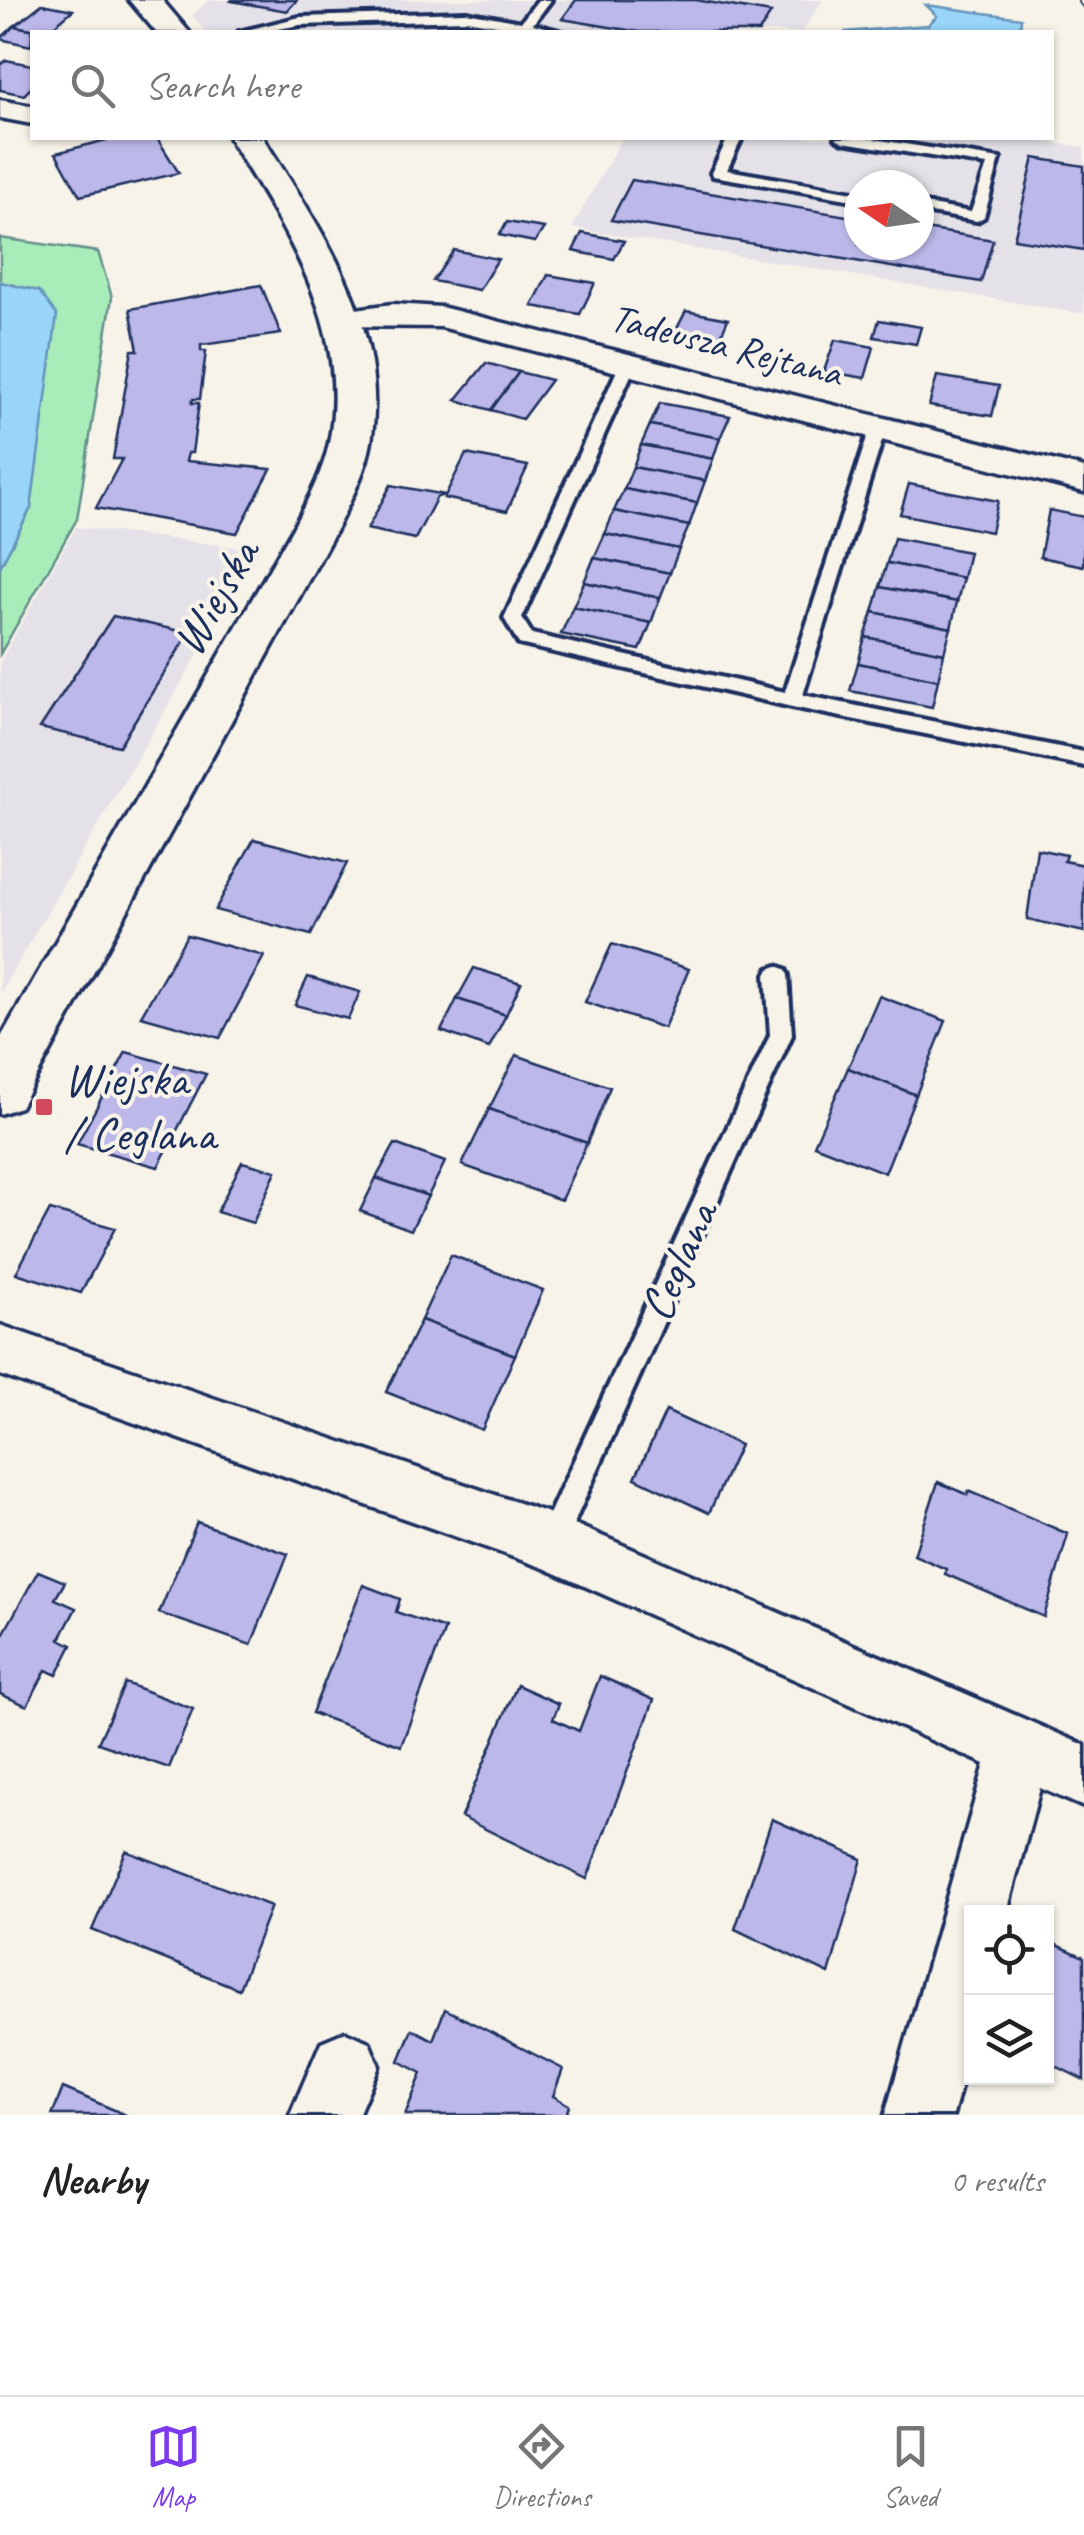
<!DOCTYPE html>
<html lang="en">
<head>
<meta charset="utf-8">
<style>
	:root { --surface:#fff; --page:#f6f6f6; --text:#222; --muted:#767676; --line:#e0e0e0; --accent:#7c3aed }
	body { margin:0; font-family:Caveat,sans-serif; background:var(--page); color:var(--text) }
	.controls { position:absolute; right:30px; bottom:30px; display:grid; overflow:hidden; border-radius:0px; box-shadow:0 2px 8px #0004 }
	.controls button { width:90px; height:90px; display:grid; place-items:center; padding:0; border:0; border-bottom:2px solid var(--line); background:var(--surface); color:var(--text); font:50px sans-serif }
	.compass { position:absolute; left:844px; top:170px; width:90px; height:90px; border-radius:50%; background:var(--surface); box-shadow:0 2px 8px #0004; rotate:283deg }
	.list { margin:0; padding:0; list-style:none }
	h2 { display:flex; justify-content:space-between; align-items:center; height:130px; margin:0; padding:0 40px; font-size:42px }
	h2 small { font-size:32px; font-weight:400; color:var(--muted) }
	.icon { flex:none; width:55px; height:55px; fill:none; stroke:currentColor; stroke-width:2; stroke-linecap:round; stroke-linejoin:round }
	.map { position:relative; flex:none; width:1084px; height:2115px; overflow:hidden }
	.search { position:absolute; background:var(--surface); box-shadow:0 2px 8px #0004; left:30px; right:30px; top:30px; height:110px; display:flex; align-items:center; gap:25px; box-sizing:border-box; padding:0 35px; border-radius:0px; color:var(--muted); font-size:38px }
	.sheet { height:280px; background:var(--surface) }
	nav { display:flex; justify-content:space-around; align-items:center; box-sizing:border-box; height:140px; border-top:2px solid var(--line); background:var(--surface); font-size:28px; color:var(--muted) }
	nav a { display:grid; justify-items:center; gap:5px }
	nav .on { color:var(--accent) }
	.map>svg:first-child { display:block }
	.built { fill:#e5e1e8; fill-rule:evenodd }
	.green { fill:#a8edb9; stroke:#628e8c; stroke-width:2.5 }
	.water { fill:#98d5f9; stroke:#6693bb; stroke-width:2.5 }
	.building { fill:#bcb8e9; stroke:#1b2f5e; stroke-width:2.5 }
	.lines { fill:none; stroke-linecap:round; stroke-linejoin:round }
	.lane-casing { stroke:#1b2f5e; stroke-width:8 }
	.street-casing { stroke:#1b2f5e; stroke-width:7 }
	.secondary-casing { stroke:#1b2f5e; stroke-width:7 }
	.lane { fill:#f7f3e8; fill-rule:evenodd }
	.street { fill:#f7f3e8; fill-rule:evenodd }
	.secondary { fill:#f7f3e8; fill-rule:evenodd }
	.rail-casing { stroke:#1b2f5e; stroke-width:8 }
	.rail { stroke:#f7f3e8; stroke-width:5; stroke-dasharray:14; stroke-linecap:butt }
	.poi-dot { fill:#d1495b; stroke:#f7f3e8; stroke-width:4 }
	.labels { text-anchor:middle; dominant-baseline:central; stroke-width:8; stroke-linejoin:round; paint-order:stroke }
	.far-street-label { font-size:40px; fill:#1b2f5e; stroke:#f7f3e8 }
	.street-label { font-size:48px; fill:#1b2f5e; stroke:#f7f3e8 }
	.poi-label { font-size:48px; fill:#1b2f5e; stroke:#f7f3e8; text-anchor:start }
</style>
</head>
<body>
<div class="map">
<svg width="1084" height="2115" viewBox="0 0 1084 2115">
	<rect width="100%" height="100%" fill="#f7f3e8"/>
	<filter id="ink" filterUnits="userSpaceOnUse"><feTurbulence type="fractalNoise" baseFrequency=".01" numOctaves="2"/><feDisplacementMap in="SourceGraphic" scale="20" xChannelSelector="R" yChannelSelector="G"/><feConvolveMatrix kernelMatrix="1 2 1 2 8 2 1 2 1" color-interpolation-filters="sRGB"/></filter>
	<g filter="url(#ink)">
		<g class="built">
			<polygon points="209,0 823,0 802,32 206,32 192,16"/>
			<path d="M622,138h392l70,9v167l-512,-86zM859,185h60v60h-60z"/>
			<polygon points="76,527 259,550 0,993 0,662"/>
		</g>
		<polygon class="green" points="0,238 98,252 112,297 77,519 0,654 0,567 31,508 38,291 0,282"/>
		<g class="water">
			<polygon points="926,5 1021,18 1020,32 844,32 928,25 937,16"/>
			<polygon points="0,282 39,291 57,315 31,508 0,567"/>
		</g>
		<g class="building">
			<polygon points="297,0 287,11 231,1 232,0"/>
			<polygon points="576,0 696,0 771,13 759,32 639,32 562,19"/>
			<polygon points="42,4 73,10 47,32 14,26"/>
			<polygon points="14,26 46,32 32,32 31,46 0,39"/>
			<polygon points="6,60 32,65 32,87 24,95 0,90 0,65"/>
			<polygon points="114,138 157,138 179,173 80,196 56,153"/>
			<polygon points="1034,158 1084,166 1084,250 1014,239"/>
			<polygon points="632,180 859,218 859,245 919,245 919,228 993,240 981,282 611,220"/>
			<polygon points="507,222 544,228 535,242 499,235"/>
			<polygon points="582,233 624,241 614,259 573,251"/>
			<polygon points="454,250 498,259 479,290 433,281"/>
			<polygon points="548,275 595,283 580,314 532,306"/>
			<polygon points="261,285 281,334 201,345 201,351 206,351 200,399 193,399 192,403 199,403 192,453 188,453 186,461 271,469 237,533 96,508 122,459 113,459 132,350 138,350 130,309"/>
			<polygon points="686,311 728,319 715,349 671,340"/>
			<polygon points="879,320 921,327 916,344 874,337"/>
			<polygon points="835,340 874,347 865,378 824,371"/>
			<polygon points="486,363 519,372 491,410 456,400"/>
			<polygon points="519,372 551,380 522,419 491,410"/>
			<polygon points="937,376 999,386 992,416 929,406"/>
			<polygon points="660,403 730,416 720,438 650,425"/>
			<polygon points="650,425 720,438 713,459 641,445"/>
			<polygon points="641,445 713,459 705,481 633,467"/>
			<polygon points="466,454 528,466 507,511 444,498"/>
			<polygon points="633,467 705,481 697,503 624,489"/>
			<polygon points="909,484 998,501 991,532 900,514"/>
			<polygon points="391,485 445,495 437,497 415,539 367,529"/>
			<polygon points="624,489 697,503 689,526 614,511"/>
			<polygon points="1049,510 1084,517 1083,566 1040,557"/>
			<polygon points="614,511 689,526 679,549 605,534"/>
			<polygon points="605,534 679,549 670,573 594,558"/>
			<polygon points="894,538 969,552 963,578 887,563"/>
			<polygon points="594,558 670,573 660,598 584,582"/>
			<polygon points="887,563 963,578 957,602 880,587"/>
			<polygon points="584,582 660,598 651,623 573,607"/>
			<polygon points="880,587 957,602 951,628 873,612"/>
			<polygon points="573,607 651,623 640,650 561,634"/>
			<polygon points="873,612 951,628 944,653 865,637"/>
			<polygon points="113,616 189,633 119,746 40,728"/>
			<polygon points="865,637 944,653 938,680 858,663"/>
			<polygon points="858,663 938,680 932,707 850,691"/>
			<polygon points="254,839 347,863 311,935 215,910"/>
			<polygon points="1037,849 1066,855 1064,861 1084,865 1084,932 1027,919"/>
			<polygon points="187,935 264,956 220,1038 141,1016"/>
			<polygon points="612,944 689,969 664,1028 585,1002"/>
			<polygon points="474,968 521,983 506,1015 457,999"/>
			<polygon points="308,977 360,992 348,1019 295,1005"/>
			<polygon points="879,996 946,1021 916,1095 848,1068"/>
			<polygon points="457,999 506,1015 489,1048 441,1031"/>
			<polygon points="126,1052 206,1074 158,1167 77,1144"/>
			<polygon points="516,1055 610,1087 587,1143 489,1109"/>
			<polygon points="848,1068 916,1095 885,1173 814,1145"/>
			<polygon points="489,1109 587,1143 561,1200 462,1165"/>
			<polygon points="395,1144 445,1162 428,1196 376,1178"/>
			<polygon points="242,1162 276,1171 253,1223 217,1212"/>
			<polygon points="376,1178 428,1196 411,1230 360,1211"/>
			<polygon points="50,1210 115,1228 81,1293 16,1273"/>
			<polygon points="451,1255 543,1290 515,1355 421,1320"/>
			<polygon points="421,1320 515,1355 482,1430 386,1392"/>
			<polygon points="666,1411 740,1445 709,1513 635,1478"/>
			<polygon points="938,1482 968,1495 969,1491 1068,1534 1044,1617 945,1574 946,1569 914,1555"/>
			<polygon points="197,1522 288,1554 251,1645 159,1613"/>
			<polygon points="38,1571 65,1582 55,1599 76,1608 60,1639 72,1645 57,1675 46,1670 27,1706 0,1694 0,1640"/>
			<polygon points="363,1585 400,1599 396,1612 445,1629 401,1746 312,1713"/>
			<polygon points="600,1676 654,1700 587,1879 461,1817 517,1685 559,1704 553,1719 579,1731"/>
			<polygon points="125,1683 193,1709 169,1768 98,1743"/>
			<polygon points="772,1819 862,1859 829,1974 735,1929"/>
			<polygon points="126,1851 271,1906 239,1989 92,1930"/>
			<polygon points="1055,1944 1084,1957 1084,2080 1046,2061 1046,1982"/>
			<polygon points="445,2009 563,2069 553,2096 569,2105 566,2115 405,2115 422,2073 399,2061 412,2029 433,2040"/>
			<polygon points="63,2088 126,2115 52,2115"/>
		</g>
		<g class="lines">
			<defs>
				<g id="lane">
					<polygon points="538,0 551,0 533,24 563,32 538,32 466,20 300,25 263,32 239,32 300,17 466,12 521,22"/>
					<polygon points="728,138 742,138 727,170 859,193 859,201 713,176 711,173"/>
					<polygon points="836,138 867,138 1000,159 984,217 977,221 919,211 919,203 971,212 987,165 843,142"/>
					<polygon points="628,359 636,364 522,618 532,634 785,692 870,428 878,423 886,428 803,695 1084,752 1084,766 792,707 519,644 504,618 620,364"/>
					<polygon points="777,966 785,969 788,975 792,1035 561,1552 551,1555 541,1552 538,1542 541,1532 770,1035 766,975 769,969"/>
				</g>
				<g id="street">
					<polygon points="0,100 32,106 32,124 0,118"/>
					<polygon points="393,304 441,307 1084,468 1084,492 441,327 333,326 328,319 333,312"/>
					<polygon points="0,1325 551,1514 1084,1745 1084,1807 1040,1788 1007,1912 972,1912 972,2047 953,2115 885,2115 985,1764 544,1568 0,1375"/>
					<polygon points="345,2032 369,2042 379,2066 358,2115 290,2115 321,2042"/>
				</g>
				<g id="secondary">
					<polygon points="129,0 162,0 189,32 156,32"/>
					<path d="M229,138h34c59,92 127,189 108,304 -5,30 -21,59 -34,86l-317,579 -20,7v-75l293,-511c14,-27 30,-55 36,-85 23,-114 -43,-212 -100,-305z"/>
				</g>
			</defs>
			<use href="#lane" class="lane-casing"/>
			<use href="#street" class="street-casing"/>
			<use href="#secondary" class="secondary-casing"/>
			<use href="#lane" class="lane"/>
			<use href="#street" class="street"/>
			<use href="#secondary" class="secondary"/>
			<defs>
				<polyline id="rail" points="1081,0 1084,4"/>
			</defs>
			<use href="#rail" class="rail-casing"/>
			<use href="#rail" class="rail"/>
		</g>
	</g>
	<rect class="poi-dot" x="34" y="1097" width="20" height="20" rx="5"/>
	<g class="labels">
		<g class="far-street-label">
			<text transform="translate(726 345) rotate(14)">Tadeusza Rejtana</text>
		</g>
		<g class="street-label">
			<text transform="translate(215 597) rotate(-60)">Wiejska</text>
			<text transform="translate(678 1261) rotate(-66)">Ceglana</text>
		</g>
		<g class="poi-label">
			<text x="64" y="1079">Wiejska<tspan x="64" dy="55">/ Ceglana</tspan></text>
		</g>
	</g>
</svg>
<div class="controls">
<button><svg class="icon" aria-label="locate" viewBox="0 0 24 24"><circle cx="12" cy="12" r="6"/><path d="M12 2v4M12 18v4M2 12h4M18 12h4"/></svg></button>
<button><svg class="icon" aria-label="layers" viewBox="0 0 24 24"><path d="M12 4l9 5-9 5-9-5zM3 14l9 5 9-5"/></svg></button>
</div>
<svg class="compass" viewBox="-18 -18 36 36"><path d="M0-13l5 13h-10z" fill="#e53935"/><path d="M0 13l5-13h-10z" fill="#767676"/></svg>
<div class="search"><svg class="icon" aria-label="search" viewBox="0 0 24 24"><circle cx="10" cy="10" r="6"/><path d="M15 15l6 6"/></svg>Search here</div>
</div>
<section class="sheet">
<h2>Nearby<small>0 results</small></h2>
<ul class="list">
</ul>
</section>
<nav>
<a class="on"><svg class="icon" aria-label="map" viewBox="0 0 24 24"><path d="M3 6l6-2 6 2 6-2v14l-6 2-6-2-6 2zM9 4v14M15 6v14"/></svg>Map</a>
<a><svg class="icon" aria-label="directions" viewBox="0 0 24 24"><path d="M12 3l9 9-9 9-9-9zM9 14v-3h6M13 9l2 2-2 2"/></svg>Directions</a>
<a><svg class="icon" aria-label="saved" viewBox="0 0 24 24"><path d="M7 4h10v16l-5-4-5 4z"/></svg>Saved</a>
</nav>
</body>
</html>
